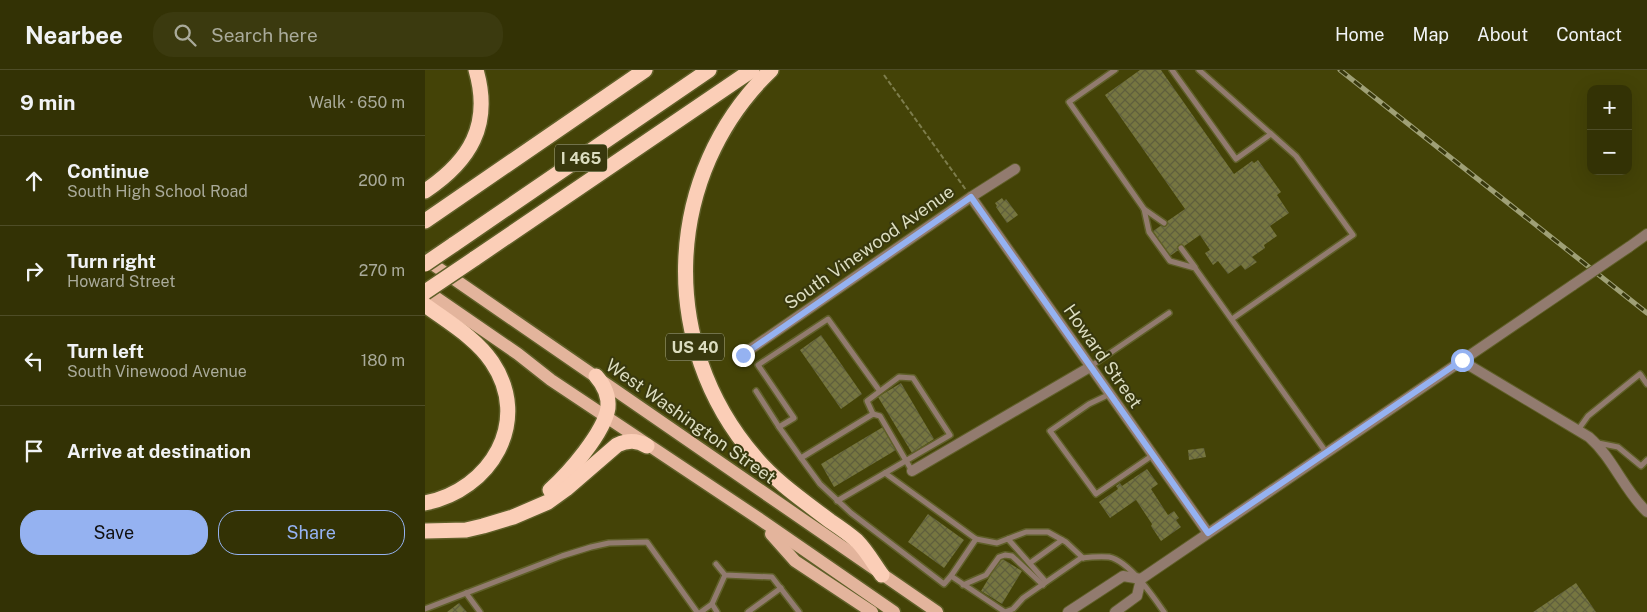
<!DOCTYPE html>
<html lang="en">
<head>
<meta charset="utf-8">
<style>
	:root { --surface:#333205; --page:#3b3a0f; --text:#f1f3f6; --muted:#a9aa9a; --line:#4e4d27; --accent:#95b2f1 }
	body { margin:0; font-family:"Public Sans",sans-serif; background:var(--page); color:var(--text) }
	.controls { position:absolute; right:15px; top:15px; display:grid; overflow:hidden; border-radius:10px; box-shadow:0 5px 20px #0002 }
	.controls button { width:45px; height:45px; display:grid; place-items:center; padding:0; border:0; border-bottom:1px solid var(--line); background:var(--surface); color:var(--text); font:25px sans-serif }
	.stop { position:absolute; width:15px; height:15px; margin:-11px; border:4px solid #95b2f1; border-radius:50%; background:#fff }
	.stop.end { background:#95b2f1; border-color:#fff; box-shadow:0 1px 5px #0008 }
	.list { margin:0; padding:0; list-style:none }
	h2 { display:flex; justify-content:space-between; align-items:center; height:65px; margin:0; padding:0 20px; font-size:21px }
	h2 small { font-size:16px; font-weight:400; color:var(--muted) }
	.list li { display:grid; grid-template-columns:32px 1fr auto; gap:15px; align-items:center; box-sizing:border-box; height:90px; padding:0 20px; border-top:1px solid var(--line) }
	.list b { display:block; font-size:19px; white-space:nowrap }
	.list p { margin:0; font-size:16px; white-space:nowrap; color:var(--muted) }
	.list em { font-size:16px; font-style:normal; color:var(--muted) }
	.actions { display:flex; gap:10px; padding:15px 20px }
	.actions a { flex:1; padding:11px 0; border:1px solid var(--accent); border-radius:20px; text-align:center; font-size:18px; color:var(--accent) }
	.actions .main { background:var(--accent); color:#111 }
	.icon { flex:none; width:28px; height:28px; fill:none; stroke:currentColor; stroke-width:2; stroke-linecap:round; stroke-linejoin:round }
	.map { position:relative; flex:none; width:1222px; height:542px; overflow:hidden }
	header { display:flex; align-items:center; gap:30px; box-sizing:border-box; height:70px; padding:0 25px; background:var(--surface); border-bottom:1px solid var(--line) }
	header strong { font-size:24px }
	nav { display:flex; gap:28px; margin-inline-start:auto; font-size:18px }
	.search { width:350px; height:45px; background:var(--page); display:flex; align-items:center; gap:12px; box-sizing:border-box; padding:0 18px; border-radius:20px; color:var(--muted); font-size:19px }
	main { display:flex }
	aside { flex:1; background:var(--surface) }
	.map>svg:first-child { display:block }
	.building { fill:url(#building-cross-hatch) }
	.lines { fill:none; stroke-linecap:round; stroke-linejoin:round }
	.service-casing { stroke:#5f5f28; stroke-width:8 }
	.minor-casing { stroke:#5f5f28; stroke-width:12 }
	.tertiary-casing { stroke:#5f5f28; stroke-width:12 }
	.primary-casing { stroke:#5f5f28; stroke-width:15 }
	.motorway-casing { stroke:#5f5f28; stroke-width:18 }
	.path { stroke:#7d7d4c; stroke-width:2; stroke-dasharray:5 2.5; stroke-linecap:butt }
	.service { stroke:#927b6f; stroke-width:5 }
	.minor { stroke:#927b6f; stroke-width:10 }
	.tertiary { stroke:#927b6f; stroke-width:10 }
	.primary { stroke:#e3b49c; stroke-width:12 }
	.motorway { stroke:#fbceb7; stroke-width:15 }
	.rail-casing { stroke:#9fa076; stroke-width:5 }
	.rail { stroke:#38380d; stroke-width:3; stroke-dasharray:9; stroke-linecap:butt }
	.tertiary-bridge-casing { stroke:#5f5f28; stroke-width:12; stroke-linecap:butt }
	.motorway-bridge-casing { stroke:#5f5f28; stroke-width:18; stroke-linecap:butt }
	.tertiary-bridge { stroke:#927b6f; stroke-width:10 }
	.motorway-bridge { stroke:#fbceb7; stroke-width:15 }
	.route { stroke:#95b2f1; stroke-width:6 }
	.labels { text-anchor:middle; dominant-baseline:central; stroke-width:4; stroke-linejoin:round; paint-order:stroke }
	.shield { fill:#38380d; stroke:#abac8a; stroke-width:1 }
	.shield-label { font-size:16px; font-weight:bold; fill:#dcddc0 }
	.street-label { font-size:18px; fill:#dcddc0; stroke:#38380d }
</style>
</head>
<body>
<header>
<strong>Nearbee</strong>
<div class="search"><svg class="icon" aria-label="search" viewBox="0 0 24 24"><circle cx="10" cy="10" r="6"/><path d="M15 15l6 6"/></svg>Search here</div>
<nav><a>Home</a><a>Map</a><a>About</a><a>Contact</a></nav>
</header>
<main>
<aside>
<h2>9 min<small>Walk · 650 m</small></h2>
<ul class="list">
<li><svg class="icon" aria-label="ahead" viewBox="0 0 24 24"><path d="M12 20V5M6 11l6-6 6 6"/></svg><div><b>Continue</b><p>South High School Road</p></div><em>200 m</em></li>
<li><svg class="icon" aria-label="right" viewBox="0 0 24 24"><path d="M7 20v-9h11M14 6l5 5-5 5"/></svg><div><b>Turn right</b><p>Howard Street</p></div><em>270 m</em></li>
<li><svg class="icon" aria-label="left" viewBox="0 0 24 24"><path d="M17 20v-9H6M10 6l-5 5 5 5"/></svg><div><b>Turn left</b><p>South Vinewood Avenue</p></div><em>180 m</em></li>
<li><svg class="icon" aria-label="arrive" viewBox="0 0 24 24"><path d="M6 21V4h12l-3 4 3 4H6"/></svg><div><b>Arrive at destination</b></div></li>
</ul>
<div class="actions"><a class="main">Save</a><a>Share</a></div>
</aside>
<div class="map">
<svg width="1222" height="542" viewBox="0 0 1222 542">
	<defs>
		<pattern id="building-cross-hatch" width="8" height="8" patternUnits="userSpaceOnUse" patternTransform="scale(1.25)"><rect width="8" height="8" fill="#767640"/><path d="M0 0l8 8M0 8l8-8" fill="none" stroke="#5f5f3d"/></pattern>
	</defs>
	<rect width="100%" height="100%" fill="#444307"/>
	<g class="building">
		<polygon points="715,0 736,0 809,104 827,91 829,93 833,90 856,122 852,125 864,143 845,156 852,166 839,175 840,178 827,187 832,192 820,200 816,195 803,204 793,191 788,195 780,183 785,180 775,165 745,186 728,161 760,139 680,25"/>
		<polygon points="577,128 579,131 581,129 593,145 582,153 571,137 572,136 570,133"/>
		<polygon points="396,265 437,324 416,339 375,280"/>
		<polygon points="476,313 509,369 487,383 453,327"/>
		<polygon points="458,357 471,380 409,417 396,394"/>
		<polygon points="779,378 781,387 764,390 763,380"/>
		<polygon points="722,399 733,414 726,419 743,445 749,441 754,448 751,450 756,457 736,471 726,456 727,454 711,430 685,448 674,432 693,419 691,416 695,413 697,416"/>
		<polygon points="503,444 539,470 519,498 483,472"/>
		<polygon points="576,488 597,501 577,534 556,521"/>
		<polygon points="1151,513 1171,542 1108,542"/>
		<polygon points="34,533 42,542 22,542"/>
	</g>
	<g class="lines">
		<defs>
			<g id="service">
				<polyline points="690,0 644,32 719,139 724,162 745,191 770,198 901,382"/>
				<polyline points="747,0 811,89 846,64"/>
				<polyline points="774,0 871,86 928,165 807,249"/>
				<polyline points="719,139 739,153"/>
				<polyline points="756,178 770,197"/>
				<polyline points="666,296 744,243"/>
				<polyline points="331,321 354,357"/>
				<polyline points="685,324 664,334 625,361 671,424 728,385"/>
				<polyline points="1153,360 1163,346 1215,304 1222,314"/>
				<polyline points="1173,373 1193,377 1216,396 1222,390"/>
				<polyline points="376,388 354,357 369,348 333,295 403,249 454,320"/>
				<polyline points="460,403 551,469 526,506 519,514 426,443 395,414 376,388 448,344 455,346 487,401"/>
				<polyline points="412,431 525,365 488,308 474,307 442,331 448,344"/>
				<polyline points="551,469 572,473 601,462 623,462 641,472 658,488"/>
				<polyline points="583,469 621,512"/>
				<polyline points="605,493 637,470"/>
				<polyline points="291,494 300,505 347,507 374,542"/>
				<path d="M526,506l54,36 8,-3 10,-11 58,-40c9,-1 18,-2 28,-1 20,4 44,39 55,55"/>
				<polyline points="538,515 561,505 574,487 580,485 587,486 618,515"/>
				<polyline points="41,523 55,542"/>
				<polyline points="287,534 292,542"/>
				<polyline points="0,539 137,486 166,477 184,473 222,472 272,542"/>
				<polyline points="276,542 287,534 300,505"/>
				<polyline points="323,542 356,518"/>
			</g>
			<g id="minor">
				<polyline points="546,127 783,463"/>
				<polyline points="317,285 546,127 590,99"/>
				<path d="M1037,291l127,76c24,21 35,53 58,75"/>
				<polyline points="487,401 665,297"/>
			</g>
			<g id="tertiary">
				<polyline points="1204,177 1222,164"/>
				<polyline points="643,542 698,506 716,509"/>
				<polyline points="690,542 712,526 716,509 1148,215"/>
			</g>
			<g id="primary">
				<polyline points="0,189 512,542"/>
				<polyline points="0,220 93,284 126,310 333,448 469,542"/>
				<polyline points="346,464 370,491 447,542"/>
			</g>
			<g id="motorway">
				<path d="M346,0c-108,104 -114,274 -16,387 21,25 49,44 75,64 9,6 19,13 27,20 10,10 17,23 25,34"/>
				<path d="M0,121c45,-30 67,-66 51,-121"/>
				<polyline points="0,151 220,0"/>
				<polyline points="28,175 284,0"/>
				<polyline points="49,189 327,0"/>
				<path d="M0,235c23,17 51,33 67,57 40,59 -1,128 -67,141"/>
				<path d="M125,420c19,-17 54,-57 58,-82 1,-13 -4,-23 -12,-32"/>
				<path d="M0,461l41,-1 17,-4 30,-9 35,-15 18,-13 51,-44c11,-5 20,-5 30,1"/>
			</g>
		</defs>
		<use href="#service" class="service-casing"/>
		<use href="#minor" class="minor-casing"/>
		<use href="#tertiary" class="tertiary-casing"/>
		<use href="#primary" class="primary-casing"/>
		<use href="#motorway" class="motorway-casing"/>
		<polyline class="path" points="459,5 541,120"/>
		<use href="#service" class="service"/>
		<use href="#minor" class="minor"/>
		<use href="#tertiary" class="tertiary"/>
		<use href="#primary" class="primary"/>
		<use href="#motorway" class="motorway"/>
		<defs>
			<polyline id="rail" points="915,0 1222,243"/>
		</defs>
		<use href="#rail" class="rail-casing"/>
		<use href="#rail" class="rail"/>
		<defs>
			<polyline id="tertiary-bridge" points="1148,215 1204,177"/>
			<g id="motorway-bridge">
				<polyline points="0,194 28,175"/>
				<polyline points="0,222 49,189"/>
			</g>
		</defs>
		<use href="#tertiary-bridge" class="tertiary-bridge-casing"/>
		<use href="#motorway-bridge" class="motorway-bridge-casing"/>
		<use href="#tertiary-bridge" class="tertiary-bridge"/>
		<use href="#motorway-bridge" class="motorway-bridge"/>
	</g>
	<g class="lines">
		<polyline class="route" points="318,285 546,127 783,463 1037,290"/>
	</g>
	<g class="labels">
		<g class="shield">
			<rect x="130" y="74.5" width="52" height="27" rx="4"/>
			<rect x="241" y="263.5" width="58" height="27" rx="4"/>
		</g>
		<g class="shield-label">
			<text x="156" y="88">I 465</text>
			<text x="270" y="277">US 40</text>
		</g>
		<g class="street-label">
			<text transform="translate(444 177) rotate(-35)">South Vinewood Avenue</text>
			<text transform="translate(678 286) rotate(55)">Howard Street</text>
			<text transform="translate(266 351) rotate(35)">West Washington Street</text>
		</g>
	</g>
</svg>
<div class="controls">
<button>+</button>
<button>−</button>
</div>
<div class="stop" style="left:1037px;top:290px"></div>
<div class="stop end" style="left:318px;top:285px"></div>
</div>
</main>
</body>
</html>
